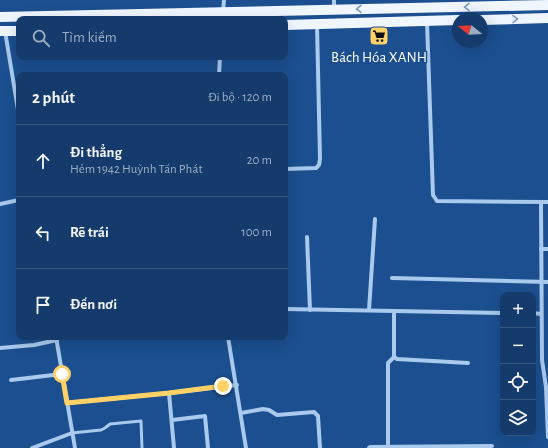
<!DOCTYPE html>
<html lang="vi">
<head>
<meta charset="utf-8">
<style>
	:root { --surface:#143b6b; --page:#214673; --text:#f1f3f6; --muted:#9dadc1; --line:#33557e }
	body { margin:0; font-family:"Alegreya Sans",sans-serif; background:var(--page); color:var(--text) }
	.controls { position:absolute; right:12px; bottom:12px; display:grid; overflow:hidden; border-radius:8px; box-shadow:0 4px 16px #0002 }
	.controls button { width:36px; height:36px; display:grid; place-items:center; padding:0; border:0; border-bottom:1px solid var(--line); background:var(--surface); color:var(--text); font:20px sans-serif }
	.compass { position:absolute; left:452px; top:12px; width:36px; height:36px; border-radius:50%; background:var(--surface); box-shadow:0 4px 16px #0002; rotate:288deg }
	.stop { position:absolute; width:12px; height:12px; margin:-9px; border:3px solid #ffd166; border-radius:50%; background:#fff }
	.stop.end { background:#ffd166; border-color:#fff; box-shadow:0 1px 4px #0008 }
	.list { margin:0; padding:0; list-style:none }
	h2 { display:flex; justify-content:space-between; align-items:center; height:52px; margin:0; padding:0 16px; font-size:17px }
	h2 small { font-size:13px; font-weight:400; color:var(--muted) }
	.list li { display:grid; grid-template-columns:26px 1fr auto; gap:12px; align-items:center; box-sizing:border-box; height:72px; padding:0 16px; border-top:1px solid var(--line) }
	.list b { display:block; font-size:15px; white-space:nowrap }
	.list p { margin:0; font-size:13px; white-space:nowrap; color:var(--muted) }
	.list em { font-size:13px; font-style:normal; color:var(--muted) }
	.icon { flex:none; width:22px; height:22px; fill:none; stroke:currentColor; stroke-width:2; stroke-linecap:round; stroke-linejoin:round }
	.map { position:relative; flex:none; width:548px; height:448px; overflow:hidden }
	.search { position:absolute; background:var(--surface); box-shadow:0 4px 16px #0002; left:16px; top:16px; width:272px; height:44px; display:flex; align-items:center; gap:10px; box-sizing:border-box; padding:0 14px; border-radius:8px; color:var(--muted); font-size:15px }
	.panel { position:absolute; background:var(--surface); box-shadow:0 4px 16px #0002; left:16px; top:72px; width:272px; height:268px; border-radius:8px }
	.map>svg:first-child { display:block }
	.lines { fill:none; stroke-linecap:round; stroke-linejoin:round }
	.lane { stroke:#a9c9ee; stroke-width:3 }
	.street { stroke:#a9c9ee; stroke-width:4 }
	.primary { stroke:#f0f6ff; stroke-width:10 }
	.oneway { stroke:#7b9ac1 }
	.route { stroke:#ffd166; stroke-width:5 }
	.labels { text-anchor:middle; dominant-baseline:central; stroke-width:3.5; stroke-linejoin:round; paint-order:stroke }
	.poi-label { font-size:15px; fill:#fff; stroke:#1b4f8f }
</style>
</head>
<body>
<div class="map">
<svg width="548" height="448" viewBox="0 0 548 448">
	<rect width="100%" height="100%" fill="#1b4f8f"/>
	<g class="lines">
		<polyline class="lane" points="72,433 101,430 105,428 110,424 141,421 142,448"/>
		<g class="street">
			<polyline points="334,9 334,0"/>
			<polyline points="223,12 224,0"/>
			<polyline points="427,22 433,195 437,201 548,202"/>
			<polyline points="5,31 19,116"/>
			<polyline points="219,75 220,57"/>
			<polyline points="285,169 316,168 319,165 320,159 317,25"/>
			<polyline points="541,202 542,360 546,387 548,437"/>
			<polyline points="0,204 19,200"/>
			<polyline points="307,237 310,310"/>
			<polyline points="541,249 548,249"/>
			<polyline points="392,278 548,282"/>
			<polyline points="285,309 503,313"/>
			<polyline points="369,310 375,219"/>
			<polyline points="394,311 394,357 397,359 468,363"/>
			<polyline points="533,313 541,314"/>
			<polyline points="56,337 75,448"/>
			<polyline points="228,337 246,448"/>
			<polyline points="0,348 34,345 57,340"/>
			<polyline points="11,380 62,374"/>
			<polyline points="169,393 174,448"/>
			<polyline points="67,403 169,393 237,385"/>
			<polyline points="241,413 263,409 269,410 277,415 314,412 318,416 320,448"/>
			<polyline points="172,420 205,416 208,448"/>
			<polyline points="388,446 388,363 394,357"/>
			<polyline points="32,448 72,433"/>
			<polyline points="369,448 370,447 492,446"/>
		</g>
		<g class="primary">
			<polyline points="0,17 548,5"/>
			<polyline points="482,20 548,18"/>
			<polyline points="285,25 458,20"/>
			<polyline points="0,31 19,31"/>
		</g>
	</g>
	<defs><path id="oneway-chevron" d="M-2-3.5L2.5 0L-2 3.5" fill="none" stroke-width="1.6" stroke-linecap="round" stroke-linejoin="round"/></defs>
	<g class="oneway">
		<use href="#oneway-chevron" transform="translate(467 7) rotate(179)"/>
		<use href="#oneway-chevron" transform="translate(359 9) rotate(179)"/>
		<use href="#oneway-chevron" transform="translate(515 19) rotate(-1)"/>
	</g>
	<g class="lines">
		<polyline class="route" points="62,374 67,403 169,393 223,386"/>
	</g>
	<defs>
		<symbol id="supermarket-square" viewBox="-11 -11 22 22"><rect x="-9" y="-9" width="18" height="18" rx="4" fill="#ffd166" stroke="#1b4f8f"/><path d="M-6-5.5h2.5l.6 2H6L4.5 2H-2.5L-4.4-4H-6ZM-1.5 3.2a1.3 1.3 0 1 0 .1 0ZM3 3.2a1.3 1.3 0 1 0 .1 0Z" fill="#111"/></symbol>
	</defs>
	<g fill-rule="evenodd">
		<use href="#supermarket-square" x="368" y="25" width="22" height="22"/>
	</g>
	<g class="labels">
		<g class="poi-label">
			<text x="379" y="57">Bách Hóa XANH</text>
		</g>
	</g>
</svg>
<div class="controls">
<button>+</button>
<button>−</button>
<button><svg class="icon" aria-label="locate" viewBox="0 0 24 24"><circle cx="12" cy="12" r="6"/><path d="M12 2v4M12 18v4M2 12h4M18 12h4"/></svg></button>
<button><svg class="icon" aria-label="layers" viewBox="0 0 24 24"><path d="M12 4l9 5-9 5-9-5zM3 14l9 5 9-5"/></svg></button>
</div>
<svg class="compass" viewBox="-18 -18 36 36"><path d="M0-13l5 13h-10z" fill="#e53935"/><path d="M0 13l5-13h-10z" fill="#9dadc1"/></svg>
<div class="stop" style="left:62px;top:374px"></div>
<div class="stop end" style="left:223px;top:386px"></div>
<div class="search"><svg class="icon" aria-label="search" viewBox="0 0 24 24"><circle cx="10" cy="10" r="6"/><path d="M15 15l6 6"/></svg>Tìm kiếm</div>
<section class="panel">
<h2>2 phút<small>Đi bộ · 120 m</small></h2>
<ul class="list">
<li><svg class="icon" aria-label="ahead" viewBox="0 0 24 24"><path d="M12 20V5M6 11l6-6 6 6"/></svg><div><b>Đi thẳng</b><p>Hẻm 1942 Huỳnh Tấn Phát</p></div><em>20 m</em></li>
<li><svg class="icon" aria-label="left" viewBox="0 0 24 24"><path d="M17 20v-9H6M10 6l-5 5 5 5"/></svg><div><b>Rẽ trái</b></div><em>100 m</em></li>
<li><svg class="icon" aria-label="arrive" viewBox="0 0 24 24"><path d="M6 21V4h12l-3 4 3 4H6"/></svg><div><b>Đến nơi</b></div></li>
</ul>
</section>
</div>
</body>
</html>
